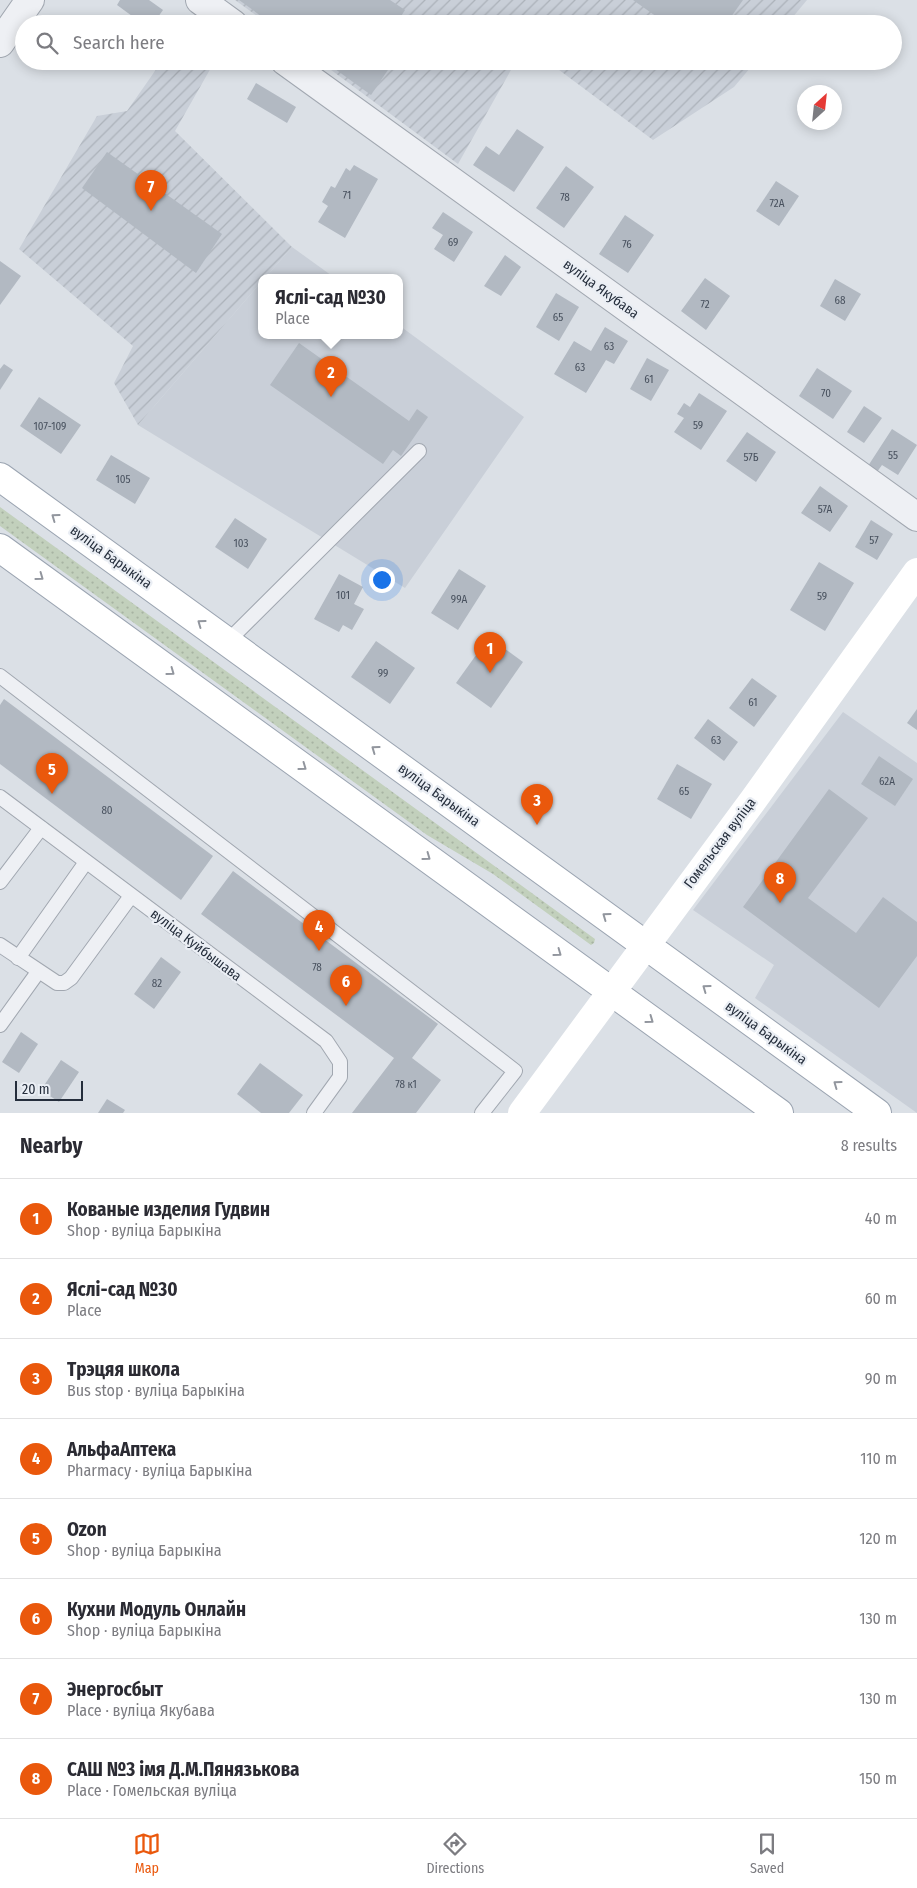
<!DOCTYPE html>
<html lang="en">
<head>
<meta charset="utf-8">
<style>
	:root { --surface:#fff; --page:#f2f2f3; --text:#2b2b33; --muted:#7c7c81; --line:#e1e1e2; --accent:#ea580c }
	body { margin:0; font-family:"Fira Sans Condensed",sans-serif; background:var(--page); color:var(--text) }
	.compass { position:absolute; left:797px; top:85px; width:45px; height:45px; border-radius:50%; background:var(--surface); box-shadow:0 2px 12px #0003; rotate:27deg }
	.scale { position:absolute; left:15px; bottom:12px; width:68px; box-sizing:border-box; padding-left:5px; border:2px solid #252e3c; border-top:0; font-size:14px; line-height:18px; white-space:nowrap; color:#252e3c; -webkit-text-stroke:4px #eaeef4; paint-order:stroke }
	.you { position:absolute; left:381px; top:579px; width:18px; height:18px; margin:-12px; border:4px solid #fff; border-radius:50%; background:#1a73e8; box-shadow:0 0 0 8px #1a73e833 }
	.badge { display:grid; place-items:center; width:32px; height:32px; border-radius:50%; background:var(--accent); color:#fff; font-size:16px; font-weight:700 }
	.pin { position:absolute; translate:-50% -41px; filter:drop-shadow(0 1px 2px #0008) }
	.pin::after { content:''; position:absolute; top:26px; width:18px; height:15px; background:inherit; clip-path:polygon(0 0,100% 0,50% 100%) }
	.popup { position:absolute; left:258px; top:274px; width:145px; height:65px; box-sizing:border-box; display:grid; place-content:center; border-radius:10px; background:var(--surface); filter:drop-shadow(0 1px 4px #0005); font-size:16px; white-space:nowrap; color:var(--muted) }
	.popup b { font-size:19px; color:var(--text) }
	.popup::after { content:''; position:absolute; left:50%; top:100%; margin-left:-10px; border:10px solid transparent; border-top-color:var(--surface) }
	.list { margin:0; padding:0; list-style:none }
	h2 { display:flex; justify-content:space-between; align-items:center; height:65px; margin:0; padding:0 20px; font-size:21px }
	h2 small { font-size:16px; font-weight:400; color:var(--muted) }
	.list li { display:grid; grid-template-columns:32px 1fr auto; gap:15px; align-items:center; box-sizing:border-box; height:80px; padding:0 20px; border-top:1px solid var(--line) }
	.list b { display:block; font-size:19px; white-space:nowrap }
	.list p { margin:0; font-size:16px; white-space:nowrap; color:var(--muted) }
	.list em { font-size:16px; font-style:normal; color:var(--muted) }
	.icon { flex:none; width:28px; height:28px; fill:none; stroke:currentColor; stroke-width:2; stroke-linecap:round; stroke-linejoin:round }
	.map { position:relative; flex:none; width:917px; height:1113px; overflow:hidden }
	.search { position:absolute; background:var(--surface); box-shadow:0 2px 12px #0003; left:15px; right:15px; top:15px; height:55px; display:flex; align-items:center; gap:12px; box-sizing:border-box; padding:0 18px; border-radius:28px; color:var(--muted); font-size:19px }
	.sheet { height:705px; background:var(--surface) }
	nav { display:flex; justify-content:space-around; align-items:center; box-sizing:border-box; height:70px; border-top:1px solid var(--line); background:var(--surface); font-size:14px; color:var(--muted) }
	nav a { display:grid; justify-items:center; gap:2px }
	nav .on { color:var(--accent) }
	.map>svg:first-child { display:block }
	.built { fill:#c9cfd8 }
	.industrial { fill:url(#industrial-furrows) }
	.grass { fill:url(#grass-dots) }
	.building { fill:#b2b9c2 }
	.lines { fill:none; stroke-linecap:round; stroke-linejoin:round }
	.lane-casing { stroke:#a1a7b0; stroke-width:16 }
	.street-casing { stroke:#a1a7b0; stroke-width:30 }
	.primary-casing { stroke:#9ba4b1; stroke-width:30 }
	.lane { stroke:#eef0f4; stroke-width:14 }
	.street { stroke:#eef0f4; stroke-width:28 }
	.secondary { stroke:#fff; stroke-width:28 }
	.primary { stroke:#fff; stroke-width:28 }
	.oneway { stroke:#92969e }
	.labels { text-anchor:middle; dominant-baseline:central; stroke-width:4.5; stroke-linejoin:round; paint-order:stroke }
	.number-label { font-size:11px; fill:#48515e }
	.street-label { font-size:14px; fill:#252e3c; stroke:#eaeef4 }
</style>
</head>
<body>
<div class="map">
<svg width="917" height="1113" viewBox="0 0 917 1113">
	<defs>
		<pattern id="industrial-furrows" width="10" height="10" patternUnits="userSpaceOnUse" patternTransform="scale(1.25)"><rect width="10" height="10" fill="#c9cfd8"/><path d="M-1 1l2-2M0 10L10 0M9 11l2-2" fill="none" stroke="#acb2ba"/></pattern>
		<pattern id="grass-dots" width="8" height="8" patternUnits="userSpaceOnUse" patternTransform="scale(1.25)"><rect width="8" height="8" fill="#c2d0bc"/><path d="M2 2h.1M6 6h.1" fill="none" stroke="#a7b3a2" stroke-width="1.8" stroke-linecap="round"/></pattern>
	</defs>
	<rect width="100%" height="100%" fill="#dbe0e6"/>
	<g class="built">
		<polygon points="292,247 335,278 265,278"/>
		<polygon points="262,281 262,336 400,336 400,326 524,417 405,588 138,425"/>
		<polygon points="843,712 917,763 917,1113 755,998 774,965 693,910"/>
	</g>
	<g class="industrial">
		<polygon points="235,0 807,0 787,24 268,24"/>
		<polygon points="162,61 205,61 212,66 175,131 292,247 265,278 262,278 262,281 138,425 114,383 133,346 19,249 97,116 127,111"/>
		<polygon points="319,61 516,61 458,164"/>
		<polygon points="547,61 756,61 734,87 653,140"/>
	</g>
	<polygon class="grass" points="0,507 595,939 594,943 591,945 493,874 427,835 0,526"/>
	<g class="building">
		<polygon points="120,0 149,0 163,10 153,24 143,24 117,5"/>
		<polygon points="239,0 390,0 405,10 396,24 272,24"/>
		<polygon points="633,0 743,0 726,24 667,24"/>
		<polygon points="324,61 394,61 371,95"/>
		<polygon points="256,83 296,107 287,123 247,99"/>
		<polygon points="517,129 544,147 514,192 473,165 486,146 499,155"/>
		<polygon points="107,152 222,234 196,273 82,188"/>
		<polygon points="354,165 378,179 345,238 318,222 328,206 322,202 331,186 335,188 346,168 350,171"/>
		<polygon points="566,166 594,187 564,228 536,208"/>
		<polygon points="776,181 799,196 779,226 756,211"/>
		<polygon points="443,212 473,232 454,262 434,249 443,235 432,228"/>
		<polygon points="625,215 654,235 628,273 599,254"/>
		<polygon points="505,255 521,267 501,296 484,286"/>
		<polygon points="0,261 21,276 0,305"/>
		<polygon points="705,278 730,296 706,330 681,311"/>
		<polygon points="835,279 861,294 845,321 820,306"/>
		<polygon points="556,293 579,307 559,341 536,327"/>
		<polygon points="605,327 628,341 614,364 606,360 586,393 554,374 574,341 591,351"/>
		<polygon points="299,343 409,421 417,409 428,417 401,456 393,450 383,464 270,385"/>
		<polygon points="647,358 669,370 651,401 630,389"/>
		<polygon points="4,364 13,370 0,390 0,369"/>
		<polygon points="817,368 852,391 833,419 799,396"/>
		<polygon points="699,393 727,411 701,450 674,432 684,418 677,414 684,403 690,407"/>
		<polygon points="39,397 81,425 61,454 20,426"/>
		<polygon points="864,406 882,418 864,443 847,432"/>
		<polygon points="892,429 917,445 898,475 882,465 877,472 868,466"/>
		<polygon points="747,432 776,452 756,482 726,461"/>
		<polygon points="111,455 150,478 135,504 96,480"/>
		<polygon points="820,486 848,506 830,532 801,513"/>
		<polygon points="235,518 267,539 248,569 215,547"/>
		<polygon points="871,520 893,534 877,560 855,547"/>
		<polygon points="819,562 854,583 825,631 790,610"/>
		<polygon points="459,569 486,586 458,630 431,613"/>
		<polygon points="339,574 363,587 354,604 364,609 352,630 343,625 339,632 314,619"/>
		<polygon points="489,637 523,662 491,708 456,683"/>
		<polygon points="376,641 415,668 390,704 351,677"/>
		<polygon points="752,678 777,696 754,727 729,708"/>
		<polygon points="4,699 213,856 181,900 0,764 0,705"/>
		<polygon points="917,709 917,730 907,723"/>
		<polygon points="708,719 738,742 724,761 694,738"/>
		<polygon points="879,756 913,779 895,806 861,784"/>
		<polygon points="677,764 712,784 691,819 657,799"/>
		<polygon points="829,789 868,818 808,898 856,933 883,897 917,922 917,956 879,1008 743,907"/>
		<polygon points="233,871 438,1024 412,1058 441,1080 416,1113 352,1113 394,1058 201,914"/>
		<polygon points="161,957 181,972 154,1009 134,994"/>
		<polygon points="21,1032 38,1044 19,1073 2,1062"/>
		<polygon points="61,1060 79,1072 59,1102 41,1090"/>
		<polygon points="260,1063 303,1095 289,1113 261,1113 237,1094"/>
		<polygon points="107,1099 125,1110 123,1113 98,1113"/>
	</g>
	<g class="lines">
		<defs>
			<g id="lane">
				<polyline points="227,642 419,451"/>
				<polyline points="0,676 515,1071 482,1113"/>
				<polyline points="0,797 326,1041 340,1062 340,1077 314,1113"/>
				<polyline points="0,882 41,828"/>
				<polyline points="0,945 57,983 64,983 71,978 131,896"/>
				<polyline points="18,958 86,862"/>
				<polyline points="0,1025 38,972"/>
			</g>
			<g id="street">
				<polyline points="200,0 233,24"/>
				<polyline points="0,43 30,0"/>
				<polyline points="285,61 917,517"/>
			</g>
			<g id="primary">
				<polyline points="0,477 877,1113"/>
				<polyline points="0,548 779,1113"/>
			</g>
		</defs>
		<use href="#lane" class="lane-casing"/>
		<use href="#street" class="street-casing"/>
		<use href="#primary" class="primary-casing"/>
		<use href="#lane" class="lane"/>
		<use href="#street" class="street"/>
		<polyline class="secondary" points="522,1113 754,799 917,572"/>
		<use href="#primary" class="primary"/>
	</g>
	<defs><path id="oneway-chevron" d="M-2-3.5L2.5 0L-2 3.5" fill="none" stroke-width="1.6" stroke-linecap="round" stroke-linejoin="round" transform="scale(1.25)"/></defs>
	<g class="oneway">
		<use href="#oneway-chevron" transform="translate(55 517) rotate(-144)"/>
		<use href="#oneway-chevron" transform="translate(40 577) rotate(36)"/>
		<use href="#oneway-chevron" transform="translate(201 623) rotate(-144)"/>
		<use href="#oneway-chevron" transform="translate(171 672) rotate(36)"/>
		<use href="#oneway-chevron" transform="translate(375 749) rotate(-144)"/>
		<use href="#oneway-chevron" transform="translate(303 767) rotate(36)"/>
		<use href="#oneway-chevron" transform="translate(427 857) rotate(36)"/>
		<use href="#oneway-chevron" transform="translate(606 916) rotate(-144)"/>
		<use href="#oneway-chevron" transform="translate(558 953) rotate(36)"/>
		<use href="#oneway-chevron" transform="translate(706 988) rotate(-144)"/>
		<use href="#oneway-chevron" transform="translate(650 1020) rotate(36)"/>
		<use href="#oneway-chevron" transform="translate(837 1084) rotate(-144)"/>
	</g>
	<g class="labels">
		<g class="number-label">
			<text x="347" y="195">71</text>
			<text x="565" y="197">78</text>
			<text x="777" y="203">72А</text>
			<text x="453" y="242">69</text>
			<text x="627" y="244">76</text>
			<text x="840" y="300">68</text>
			<text x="705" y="304">72</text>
			<text x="558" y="317">65</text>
			<text x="609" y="346">63</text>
			<text x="580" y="367">63</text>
			<text x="649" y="379">61</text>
			<text x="826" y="393">70</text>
			<text x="698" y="425">59</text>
			<text x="50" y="426">107-109</text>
			<text x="893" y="455">55</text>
			<text x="751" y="457">57Б</text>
			<text x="123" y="479">105</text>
			<text x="825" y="509">57А</text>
			<text x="874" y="540">57</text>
			<text x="241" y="543">103</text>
			<text x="343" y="595">101</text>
			<text x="822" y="596">59</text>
			<text x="459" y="599">99А</text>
			<text x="383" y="673">99</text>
			<text x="753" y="702">61</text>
			<text x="716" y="740">63</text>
			<text x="887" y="781">62А</text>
			<text x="684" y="791">65</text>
			<text x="107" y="810">80</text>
			<text x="317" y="967">78</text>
			<text x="157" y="983">82</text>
			<text x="406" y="1084">78 к1</text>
		</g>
		<g class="street-label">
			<text transform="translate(601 289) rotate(36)">вуліца Якубава</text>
			<text transform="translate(111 557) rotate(36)">вуліца Барыкіна</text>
			<text transform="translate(439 795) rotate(36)">вуліца Барыкіна</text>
			<text transform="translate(720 843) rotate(-53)">Гомельская вуліца</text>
			<text transform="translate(196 945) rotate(37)">вуліца Куйбышава</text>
			<text transform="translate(766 1033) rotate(36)">вуліца Барыкіна</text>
		</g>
	</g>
</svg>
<svg class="compass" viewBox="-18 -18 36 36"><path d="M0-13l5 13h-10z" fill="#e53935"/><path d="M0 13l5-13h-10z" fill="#7c7c81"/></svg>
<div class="scale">20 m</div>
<div class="you"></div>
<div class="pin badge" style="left:490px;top:673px">1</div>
<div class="pin badge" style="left:331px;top:397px">2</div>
<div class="popup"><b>Яслі-сад №30</b>Place</div>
<div class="pin badge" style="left:537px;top:825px">3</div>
<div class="pin badge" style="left:319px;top:951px">4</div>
<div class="pin badge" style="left:52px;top:794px">5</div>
<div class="pin badge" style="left:346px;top:1006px">6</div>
<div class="pin badge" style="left:151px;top:211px">7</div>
<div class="pin badge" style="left:780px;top:903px">8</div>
<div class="search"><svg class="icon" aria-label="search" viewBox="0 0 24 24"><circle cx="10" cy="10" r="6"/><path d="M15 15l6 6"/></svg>Search here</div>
</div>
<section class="sheet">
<h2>Nearby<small>8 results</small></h2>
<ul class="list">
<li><span class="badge">1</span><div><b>Кованые изделия Гудвин</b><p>Shop · вуліца Барыкіна</p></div><em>40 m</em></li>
<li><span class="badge">2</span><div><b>Яслі-сад №30</b><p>Place</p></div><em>60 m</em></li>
<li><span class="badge">3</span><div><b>Трэцяя школа</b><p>Bus stop · вуліца Барыкіна</p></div><em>90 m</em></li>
<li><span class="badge">4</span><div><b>АльфаАптека</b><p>Pharmacy · вуліца Барыкіна</p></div><em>110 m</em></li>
<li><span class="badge">5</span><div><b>Ozon</b><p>Shop · вуліца Барыкіна</p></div><em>120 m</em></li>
<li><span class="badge">6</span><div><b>Кухни Модуль Онлайн</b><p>Shop · вуліца Барыкіна</p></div><em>130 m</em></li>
<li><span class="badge">7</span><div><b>Энергосбыт</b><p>Place · вуліца Якубава</p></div><em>130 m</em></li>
<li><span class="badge">8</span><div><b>САШ №3 імя Д.М.Пянязькова</b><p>Place · Гомельская вуліца</p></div><em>150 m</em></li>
</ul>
</section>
<nav>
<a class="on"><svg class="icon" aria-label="map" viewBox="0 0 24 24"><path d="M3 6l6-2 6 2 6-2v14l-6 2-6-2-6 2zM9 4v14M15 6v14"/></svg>Map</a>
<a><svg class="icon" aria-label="directions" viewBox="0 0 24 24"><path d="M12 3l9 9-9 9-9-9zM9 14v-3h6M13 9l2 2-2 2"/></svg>Directions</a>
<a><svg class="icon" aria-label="saved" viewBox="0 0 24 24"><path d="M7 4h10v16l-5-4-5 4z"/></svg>Saved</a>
</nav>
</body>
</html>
